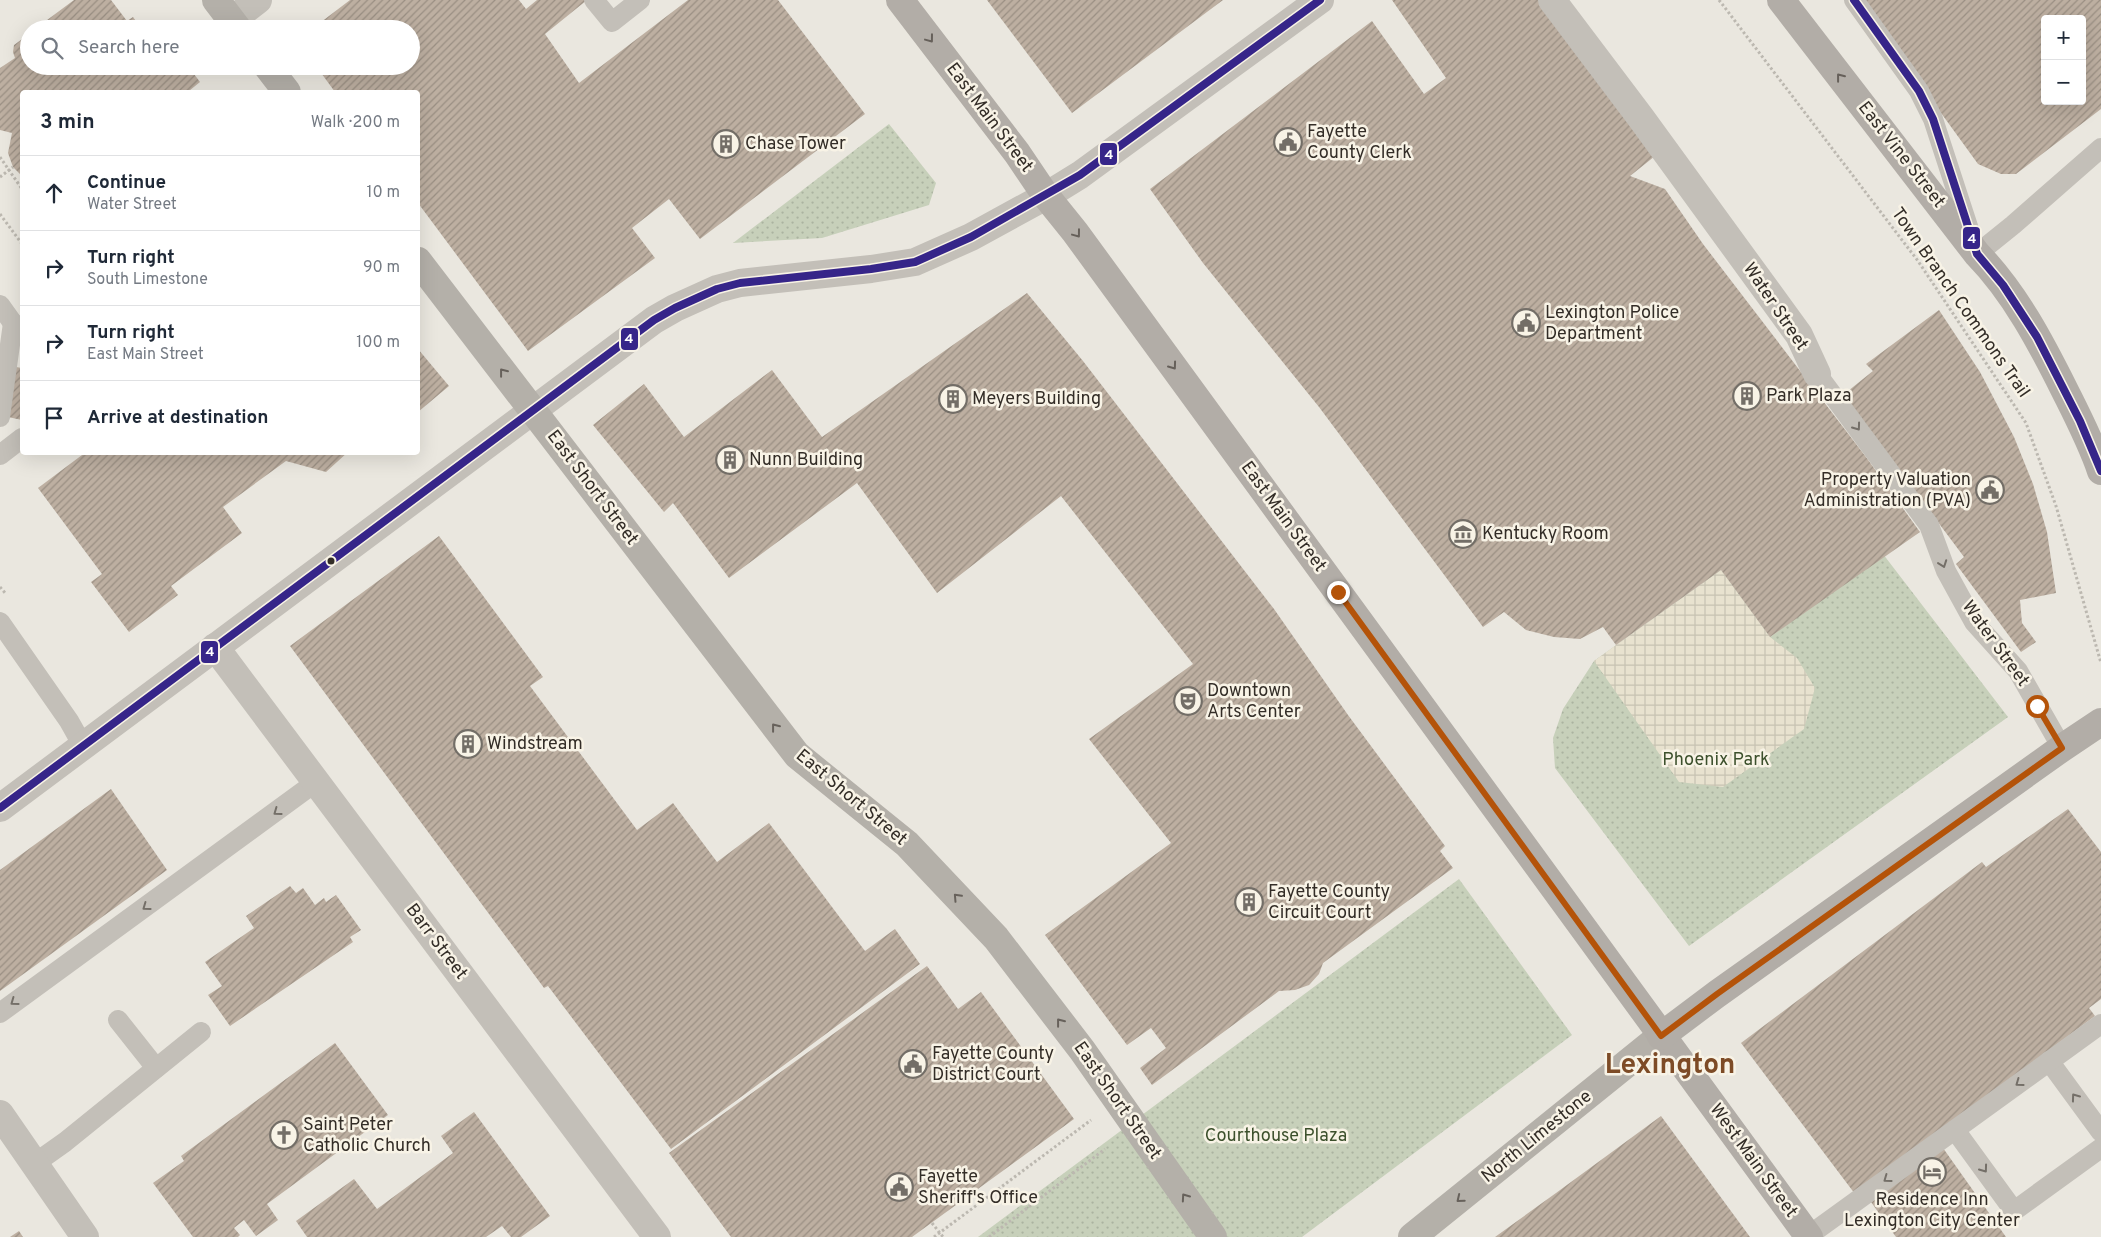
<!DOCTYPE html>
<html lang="en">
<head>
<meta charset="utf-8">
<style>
	:root { --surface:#fff; --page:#f2f2f3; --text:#1f2937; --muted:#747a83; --line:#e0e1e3 }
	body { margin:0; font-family:Overpass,sans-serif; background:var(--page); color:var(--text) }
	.controls { position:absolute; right:15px; top:15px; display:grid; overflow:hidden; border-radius:5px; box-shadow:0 5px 20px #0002 }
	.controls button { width:45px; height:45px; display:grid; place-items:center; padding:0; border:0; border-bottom:1px solid var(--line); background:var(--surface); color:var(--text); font:25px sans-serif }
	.stop { position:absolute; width:15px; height:15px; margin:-11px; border:4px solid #b45309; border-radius:50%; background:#fff }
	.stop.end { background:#b45309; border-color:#fff; box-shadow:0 1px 5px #0008 }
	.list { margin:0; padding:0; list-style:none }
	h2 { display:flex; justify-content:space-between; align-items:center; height:65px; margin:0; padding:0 20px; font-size:21px }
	h2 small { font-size:16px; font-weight:400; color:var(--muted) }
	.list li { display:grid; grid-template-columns:32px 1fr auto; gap:15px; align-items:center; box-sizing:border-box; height:75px; padding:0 20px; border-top:1px solid var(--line) }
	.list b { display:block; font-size:19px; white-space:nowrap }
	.list p { margin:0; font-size:16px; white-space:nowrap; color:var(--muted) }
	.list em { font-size:16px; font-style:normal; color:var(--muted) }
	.icon { flex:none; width:28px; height:28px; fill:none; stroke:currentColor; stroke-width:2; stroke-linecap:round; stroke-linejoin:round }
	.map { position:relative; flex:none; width:2101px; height:1237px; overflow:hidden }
	.search { position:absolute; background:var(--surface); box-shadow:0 5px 20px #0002; left:20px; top:20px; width:400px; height:55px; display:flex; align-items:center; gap:12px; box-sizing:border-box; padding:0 18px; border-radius:28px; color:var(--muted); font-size:19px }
	.panel { position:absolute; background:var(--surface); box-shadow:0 5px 20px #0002; left:20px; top:90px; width:400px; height:365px; border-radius:5px }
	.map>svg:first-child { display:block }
	.green { fill:url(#green-dots) }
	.plaza { fill:url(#plaza-grid) }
	.building { fill:url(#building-hatch); fill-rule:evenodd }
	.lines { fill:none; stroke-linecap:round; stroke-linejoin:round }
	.path { stroke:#bcb8b0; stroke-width:3; stroke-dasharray:2.5 2.5; stroke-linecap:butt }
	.service { stroke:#c3bfb8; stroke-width:20 }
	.minor { stroke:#c3bfb8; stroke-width:28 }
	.tertiary { stroke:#c3bfb8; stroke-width:28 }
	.secondary { stroke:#b4b0a9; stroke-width:28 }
	.primary { stroke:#b2ada7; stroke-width:28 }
	.bus-1-casing { stroke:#f8f3e6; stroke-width:11 }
	.bus-1 { stroke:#362589; stroke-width:8 }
	.oneway { stroke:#66605a }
	.oneway2 { stroke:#67615b }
	.oneway3 { stroke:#746f68 }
	.route { stroke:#b45309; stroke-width:6 }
	.bus-dot { fill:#332d27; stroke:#f8f3e6; stroke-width:2 }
	.labels { text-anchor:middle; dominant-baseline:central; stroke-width:5; stroke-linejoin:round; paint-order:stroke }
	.street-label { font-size:18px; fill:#332d27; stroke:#f8f3e6 }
	.poi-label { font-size:18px; fill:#332d27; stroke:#f8f3e6; text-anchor:start }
	.park-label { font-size:18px; fill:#3c502c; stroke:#f8f3e6 }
	.town-label { font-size:28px; font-weight:bold; fill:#7d4b26; stroke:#f8f3e6 }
	.line-badge { stroke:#f8f3e6; stroke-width:2 }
	.badge-label { font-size:14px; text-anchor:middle; font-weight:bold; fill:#fff }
</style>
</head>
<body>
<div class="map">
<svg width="2101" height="1237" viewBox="0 0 2101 1237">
	<defs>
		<pattern id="green-dots" width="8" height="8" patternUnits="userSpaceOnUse" patternTransform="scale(1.25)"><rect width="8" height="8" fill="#c7d0ba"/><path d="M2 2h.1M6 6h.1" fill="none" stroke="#abb3a0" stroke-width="1.8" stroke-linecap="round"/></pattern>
		<pattern id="plaza-grid" width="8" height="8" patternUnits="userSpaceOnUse" patternTransform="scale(1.25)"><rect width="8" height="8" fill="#e8e2cf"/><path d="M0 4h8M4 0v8" fill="none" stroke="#c7c2b2"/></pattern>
		<pattern id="building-hatch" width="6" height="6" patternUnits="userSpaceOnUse" patternTransform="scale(1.25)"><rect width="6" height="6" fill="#bdafa1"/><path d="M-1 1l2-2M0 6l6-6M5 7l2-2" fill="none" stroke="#9a8f83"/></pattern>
	</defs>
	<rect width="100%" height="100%" fill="#eae7df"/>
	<g class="green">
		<polygon points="889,124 936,183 929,205 822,238 733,243"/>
		<polygon points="1883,554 2008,717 1689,946 1555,768 1553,738 1563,709 1594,661 1721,570 1770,637"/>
		<polygon points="1459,879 1572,1035 1302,1237 978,1237"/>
	</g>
	<polygon class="plaza" points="1721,570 1770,637 1797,658 1815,688 1804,729 1723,787 1679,782 1594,661"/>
	<g class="building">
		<polygon points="74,0 111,0 127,21 133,17 142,29 35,29"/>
		<polygon points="350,0 519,0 526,9 537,0 587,0 545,34 579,83 688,0 778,0 865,114 700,239 669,199 632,228 655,258 528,351 418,203 418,92 335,92 316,66 411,66 411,29 312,29"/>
		<polygon points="987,0 1223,0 1072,113"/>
		<polygon points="1392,0 1539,0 1618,110 1655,156 1630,176 1665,189 1703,244 1866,457 1920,532 1770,637 1721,570 1616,645 1603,627 1580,639 1554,637 1526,630 1504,612 1483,627 1319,407 1203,263 1150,189 1372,21 1424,94 1446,78"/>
		<path d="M1859,0h242v109l-85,65h-15l-23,-10zM2045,19h37v82h-37z"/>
		<polygon points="29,34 29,66 188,66 200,82 189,91 190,92 22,92 22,176 13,167 8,153 12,133 0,130 0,68 15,58 13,52 14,45"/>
		<polygon points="1027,293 1083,361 1274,609 1348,715 1445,846 1440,851 1453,868 1323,963 1319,974 1309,985 1295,990 1279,991 1152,1085 1140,1068 1166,1048 1151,1028 1127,1045 1045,935 1171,843 1089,739 1193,664 1061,496 937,593 857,483 729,578 673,503 664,512 593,425 644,384 684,437 772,370 822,437"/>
		<polygon points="1939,310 1980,372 2014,437 2033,484 2047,532 2056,593 2020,600 2022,623 2036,642 2021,652 1956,564 1964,557 1843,395 1873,371 1866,364"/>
		<polygon points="418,349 449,386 418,412"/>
		<polygon points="16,367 22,368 22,420 8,417"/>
		<polygon points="86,452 348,452 326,472 286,461 223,507 242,533 171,586 178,595 129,632 91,582 102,574 38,488"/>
		<polygon points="439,536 543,677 530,686 637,830 673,803 717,862 769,823 865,951 895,929 920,964 671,1149 548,986 544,988 290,646"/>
		<polygon points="111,789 167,870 0,991 0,870"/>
		<polygon points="2068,809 2101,852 2101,999 2089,1008 2095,1016 1855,1194 1741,1043 1982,862 1986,867"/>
		<polygon points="290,886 296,893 303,888 315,905 324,898 326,902 336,895 361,930 350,937 353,942 230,1026 208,995 222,986 205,962 254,928 246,916"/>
		<polygon points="927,966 958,1009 981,992 1074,1119 912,1237 731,1237 669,1153"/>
		<polygon points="335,1043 388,1115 267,1204 278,1220 256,1236 244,1220 234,1228 240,1235 238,1237 193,1237 153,1183 184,1161 181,1156"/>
		<polygon points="474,1112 550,1216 521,1237 511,1237 502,1226 486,1237 307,1237 296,1221 354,1179 377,1209 453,1153 441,1136"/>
		<polygon points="1661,1116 1750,1237 1495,1237 1556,1193"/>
		<polygon points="1943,1148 2006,1237 1896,1237 1866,1195"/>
		<polygon points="19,1231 23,1237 10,1237"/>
	</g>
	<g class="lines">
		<g class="path">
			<polyline points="1719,0 1918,261 2026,423 2056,506 2101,663"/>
			<polyline points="0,157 22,189"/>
			<polyline points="0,177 13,167"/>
			<polyline points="0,214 22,244"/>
			<polyline points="0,587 6,594"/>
			<polyline points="932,1223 943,1237"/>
			<polyline points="934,1237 1091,1120"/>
			<polyline points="989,1237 1105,1149"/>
		</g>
		<g class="service">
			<polyline points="594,0 612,22 640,0"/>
			<polyline points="1854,0 1919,91 1933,119 1977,254 2013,225 2101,148"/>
			<polyline points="0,305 20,333"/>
			<polyline points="1817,374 1929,525 1946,571 1974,622 2018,671 2062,748"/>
			<polyline points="0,417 13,323"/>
			<polyline points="0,455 22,438"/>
			<polyline points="0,622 69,721 83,746"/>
			<polyline points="0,1013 316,782"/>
			<polyline points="118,1020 156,1068"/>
			<polyline points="2049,1061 2101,1132"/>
			<polyline points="1955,1130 2014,1211 2101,1148"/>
			<polyline points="34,1164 65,1142 201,1032"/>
			<polyline points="1808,1236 2101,1024"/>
		</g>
		<g class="minor">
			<polyline points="1552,0 1641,118 1799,335 1817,374"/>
			<polyline points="231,21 258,0"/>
			<polyline points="215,647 657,1237"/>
			<polyline points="0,1114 85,1237"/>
		</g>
		<polyline class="tertiary" points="0,808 654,320 675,308 717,289 740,283 871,269 915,262 971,237 1046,196 1080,175 1320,0"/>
		<g class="secondary">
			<polyline points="216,0 238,29"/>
			<polyline points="267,66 287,92"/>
			<polyline points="418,261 797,755 907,844 996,938 1082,1050 1213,1237"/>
			<polyline points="1412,1237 1661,1036"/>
		</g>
		<g class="primary">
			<polyline points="900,0 1017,153 1046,196 1075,232 1809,1237"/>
			<path d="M1781,0l196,254c38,39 64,89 88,137 13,26 27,53 36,80"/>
			<polyline points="1661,1036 1717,994 2062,748 2101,722"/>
		</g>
		<defs>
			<g id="bus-1">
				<polyline points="1854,0 1919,91 1933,119 1977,254 2003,285 2037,337 2080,421 2101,471"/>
				<polyline points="0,808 654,320 675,308 717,289 740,283 871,269 915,262 971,237 1080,175 1320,0"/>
			</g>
		</defs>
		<use href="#bus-1" class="bus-1-casing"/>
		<use href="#bus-1" class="bus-1"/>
	</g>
	<defs><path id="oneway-chevron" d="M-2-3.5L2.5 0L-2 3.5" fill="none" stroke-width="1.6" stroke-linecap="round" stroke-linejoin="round" transform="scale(1.25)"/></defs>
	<g class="oneway">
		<use href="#oneway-chevron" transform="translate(930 39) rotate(53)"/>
		<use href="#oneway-chevron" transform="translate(1840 77) rotate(-128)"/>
		<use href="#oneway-chevron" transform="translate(1077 234) rotate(53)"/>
		<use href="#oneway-chevron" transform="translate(1173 366) rotate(54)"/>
	</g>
	<g class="oneway2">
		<use href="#oneway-chevron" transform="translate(503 372) rotate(-128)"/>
		<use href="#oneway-chevron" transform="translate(775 727) rotate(-128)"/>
		<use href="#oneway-chevron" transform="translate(957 897) rotate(-133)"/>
		<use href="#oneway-chevron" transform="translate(1060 1022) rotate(-128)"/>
		<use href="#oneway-chevron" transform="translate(1185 1197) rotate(-125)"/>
		<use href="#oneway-chevron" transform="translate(1460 1199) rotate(141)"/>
	</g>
	<g class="oneway3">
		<use href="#oneway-chevron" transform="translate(1857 427) rotate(54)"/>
		<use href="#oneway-chevron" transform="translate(1943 564) rotate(70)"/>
		<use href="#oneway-chevron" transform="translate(277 812) rotate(144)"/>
		<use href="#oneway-chevron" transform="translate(146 907) rotate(144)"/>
		<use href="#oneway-chevron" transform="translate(14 1002) rotate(144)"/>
		<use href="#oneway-chevron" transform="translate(2019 1083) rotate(144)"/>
		<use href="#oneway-chevron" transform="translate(2075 1097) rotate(-126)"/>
		<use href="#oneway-chevron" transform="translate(1984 1169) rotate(54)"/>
		<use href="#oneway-chevron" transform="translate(1887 1179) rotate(144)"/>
	</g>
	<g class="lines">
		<polyline class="route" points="1338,592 1661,1036 1717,994 2062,748 2037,706"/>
	</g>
	<defs>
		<symbol id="civic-ring" viewBox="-11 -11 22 22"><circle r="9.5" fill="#f8f3e6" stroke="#736e67" stroke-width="1.5"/><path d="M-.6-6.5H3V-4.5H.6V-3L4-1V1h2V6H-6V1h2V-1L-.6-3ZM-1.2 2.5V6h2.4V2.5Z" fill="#736e67"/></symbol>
		<symbol id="building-ring" viewBox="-11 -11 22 22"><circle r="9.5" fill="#f8f3e6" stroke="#736e67" stroke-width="1.5"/><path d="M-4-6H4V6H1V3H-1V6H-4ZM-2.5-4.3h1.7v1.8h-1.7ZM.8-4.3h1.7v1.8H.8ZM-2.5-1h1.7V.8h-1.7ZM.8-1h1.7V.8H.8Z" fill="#736e67"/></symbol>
		<symbol id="museum-ring" viewBox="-11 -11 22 22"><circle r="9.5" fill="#f8f3e6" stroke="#736e67" stroke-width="1.5"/><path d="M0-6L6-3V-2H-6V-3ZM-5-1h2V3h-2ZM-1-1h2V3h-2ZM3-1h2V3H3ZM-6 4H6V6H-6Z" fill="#736e67"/></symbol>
		<symbol id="theatre-ring" viewBox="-11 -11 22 22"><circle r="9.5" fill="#f8f3e6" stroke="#736e67" stroke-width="1.5"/><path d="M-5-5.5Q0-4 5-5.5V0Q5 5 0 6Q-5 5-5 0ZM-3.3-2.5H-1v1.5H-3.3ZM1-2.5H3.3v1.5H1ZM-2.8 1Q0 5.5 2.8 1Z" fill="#736e67"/></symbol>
		<symbol id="church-ring" viewBox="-11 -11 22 22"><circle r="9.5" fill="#f8f3e6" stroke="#736e67" stroke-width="1.5"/><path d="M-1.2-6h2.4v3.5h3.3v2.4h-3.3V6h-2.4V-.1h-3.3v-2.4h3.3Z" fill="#736e67"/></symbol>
		<symbol id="hotel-ring" viewBox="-11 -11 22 22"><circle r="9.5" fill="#f8f3e6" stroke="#736e67" stroke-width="1.5"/><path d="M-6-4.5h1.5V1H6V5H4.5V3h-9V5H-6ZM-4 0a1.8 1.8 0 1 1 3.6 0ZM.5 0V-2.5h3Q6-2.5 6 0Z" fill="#736e67"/></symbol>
	</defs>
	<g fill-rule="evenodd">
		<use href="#civic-ring" x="1272" y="126" width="32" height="32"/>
		<use href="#building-ring" x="710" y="128" width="32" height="32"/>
		<use href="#civic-ring" x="1510" y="307" width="32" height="32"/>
		<use href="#building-ring" x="1731" y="380" width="32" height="32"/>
		<use href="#building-ring" x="937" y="383" width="32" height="32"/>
		<use href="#building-ring" x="714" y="444" width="32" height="32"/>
		<use href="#civic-ring" x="1974" y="474" width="32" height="32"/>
		<use href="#museum-ring" x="1447" y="518" width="32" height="32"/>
		<use href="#theatre-ring" x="1172" y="685" width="32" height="32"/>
		<use href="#building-ring" x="452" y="728" width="32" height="32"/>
		<use href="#building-ring" x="1233" y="886" width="32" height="32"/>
		<use href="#civic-ring" x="897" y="1048" width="32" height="32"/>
		<use href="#church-ring" x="268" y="1119" width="32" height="32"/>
		<use href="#hotel-ring" x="1916" y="1156" width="32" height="32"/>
		<use href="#civic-ring" x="883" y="1171" width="32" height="32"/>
	</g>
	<circle class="bus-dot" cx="331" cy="561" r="4.5"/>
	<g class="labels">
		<g class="street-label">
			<text transform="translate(989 118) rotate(53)">East Main Street</text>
			<text transform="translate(1901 155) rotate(52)">East Vine Street</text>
			<text transform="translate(1960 303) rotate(55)">Town Branch Commons Trail</text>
			<text transform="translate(1775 307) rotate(56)">Water Street</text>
			<text transform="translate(592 488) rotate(53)">East Short Street</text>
			<text transform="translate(1283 517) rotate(54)">East Main Street</text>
			<text transform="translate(1995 644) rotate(54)">Water Street</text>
			<text transform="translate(851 798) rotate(40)">East Short Street</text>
			<text transform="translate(436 942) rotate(53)">Barr Street</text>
			<text transform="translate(1117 1101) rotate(55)">East Short Street</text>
			<text transform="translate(1537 1137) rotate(-39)">North Limestone</text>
			<text transform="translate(1753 1161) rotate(54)">West Main Street</text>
		</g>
		<g class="poi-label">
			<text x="1307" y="132">Fayette<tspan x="1307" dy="21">County Clerk</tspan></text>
			<text x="745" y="144">Chase Tower</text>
			<text x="1545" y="313">Lexington Police<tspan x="1545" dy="21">Department</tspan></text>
			<text x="1766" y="396">Park Plaza</text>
			<text x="972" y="399">Meyers Building</text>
			<text x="749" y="460">Nunn Building</text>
			<text x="1971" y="480" text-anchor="end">Property Valuation<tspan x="1971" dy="21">Administration (PVA)</tspan></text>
			<text x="1482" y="534">Kentucky Room</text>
			<text x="1207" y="691">Downtown<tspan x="1207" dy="21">Arts Center</tspan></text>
			<text x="487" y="744">Windstream</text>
			<text x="1268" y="892">Fayette County<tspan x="1268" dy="21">Circuit Court</tspan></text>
			<text x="932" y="1054">Fayette County<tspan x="932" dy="21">District Court</tspan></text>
			<text x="303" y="1125">Saint Peter<tspan x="303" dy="21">Catholic Church</tspan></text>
			<text x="918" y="1177">Fayette<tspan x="918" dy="21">Sheriff's Office</tspan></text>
			<text x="1932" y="1200" text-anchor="middle">Residence Inn<tspan x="1932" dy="21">Lexington City Center</tspan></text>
		</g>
		<g class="park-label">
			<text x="1716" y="760">Phoenix Park</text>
			<text x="1276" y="1136">Courthouse Plaza</text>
		</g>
		<g class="town-label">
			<text x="1670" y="1066">Lexington</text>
		</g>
	</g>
	<g class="line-badge">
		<rect x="1099" y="142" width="19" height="24" rx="5" fill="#362589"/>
		<rect x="1962" y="226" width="19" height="24" rx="5" fill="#362589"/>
		<rect x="620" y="327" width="19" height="24" rx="5" fill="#362589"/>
		<rect x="200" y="640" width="19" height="24" rx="5" fill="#362589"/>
	</g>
	<g class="badge-label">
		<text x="1109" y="159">4</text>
		<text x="1972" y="243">4</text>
		<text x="629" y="343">4</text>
		<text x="210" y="656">4</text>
	</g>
</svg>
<div class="controls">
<button>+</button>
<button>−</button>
</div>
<div class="stop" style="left:2037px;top:706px"></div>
<div class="stop end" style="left:1338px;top:592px"></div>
<div class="search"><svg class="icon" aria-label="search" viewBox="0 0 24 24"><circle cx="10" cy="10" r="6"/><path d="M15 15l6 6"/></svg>Search here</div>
<section class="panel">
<h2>3 min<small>Walk · 200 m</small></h2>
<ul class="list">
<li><svg class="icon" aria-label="ahead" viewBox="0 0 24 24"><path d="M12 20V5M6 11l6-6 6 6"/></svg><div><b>Continue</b><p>Water Street</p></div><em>10 m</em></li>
<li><svg class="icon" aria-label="right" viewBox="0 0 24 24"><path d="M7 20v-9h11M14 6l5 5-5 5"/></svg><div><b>Turn right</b><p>South Limestone</p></div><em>90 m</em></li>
<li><svg class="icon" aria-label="right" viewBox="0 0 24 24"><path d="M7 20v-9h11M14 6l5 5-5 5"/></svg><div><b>Turn right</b><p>East Main Street</p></div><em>100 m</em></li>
<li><svg class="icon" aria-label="arrive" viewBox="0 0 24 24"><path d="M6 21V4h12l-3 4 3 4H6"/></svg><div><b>Arrive at destination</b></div></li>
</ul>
</section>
</div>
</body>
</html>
